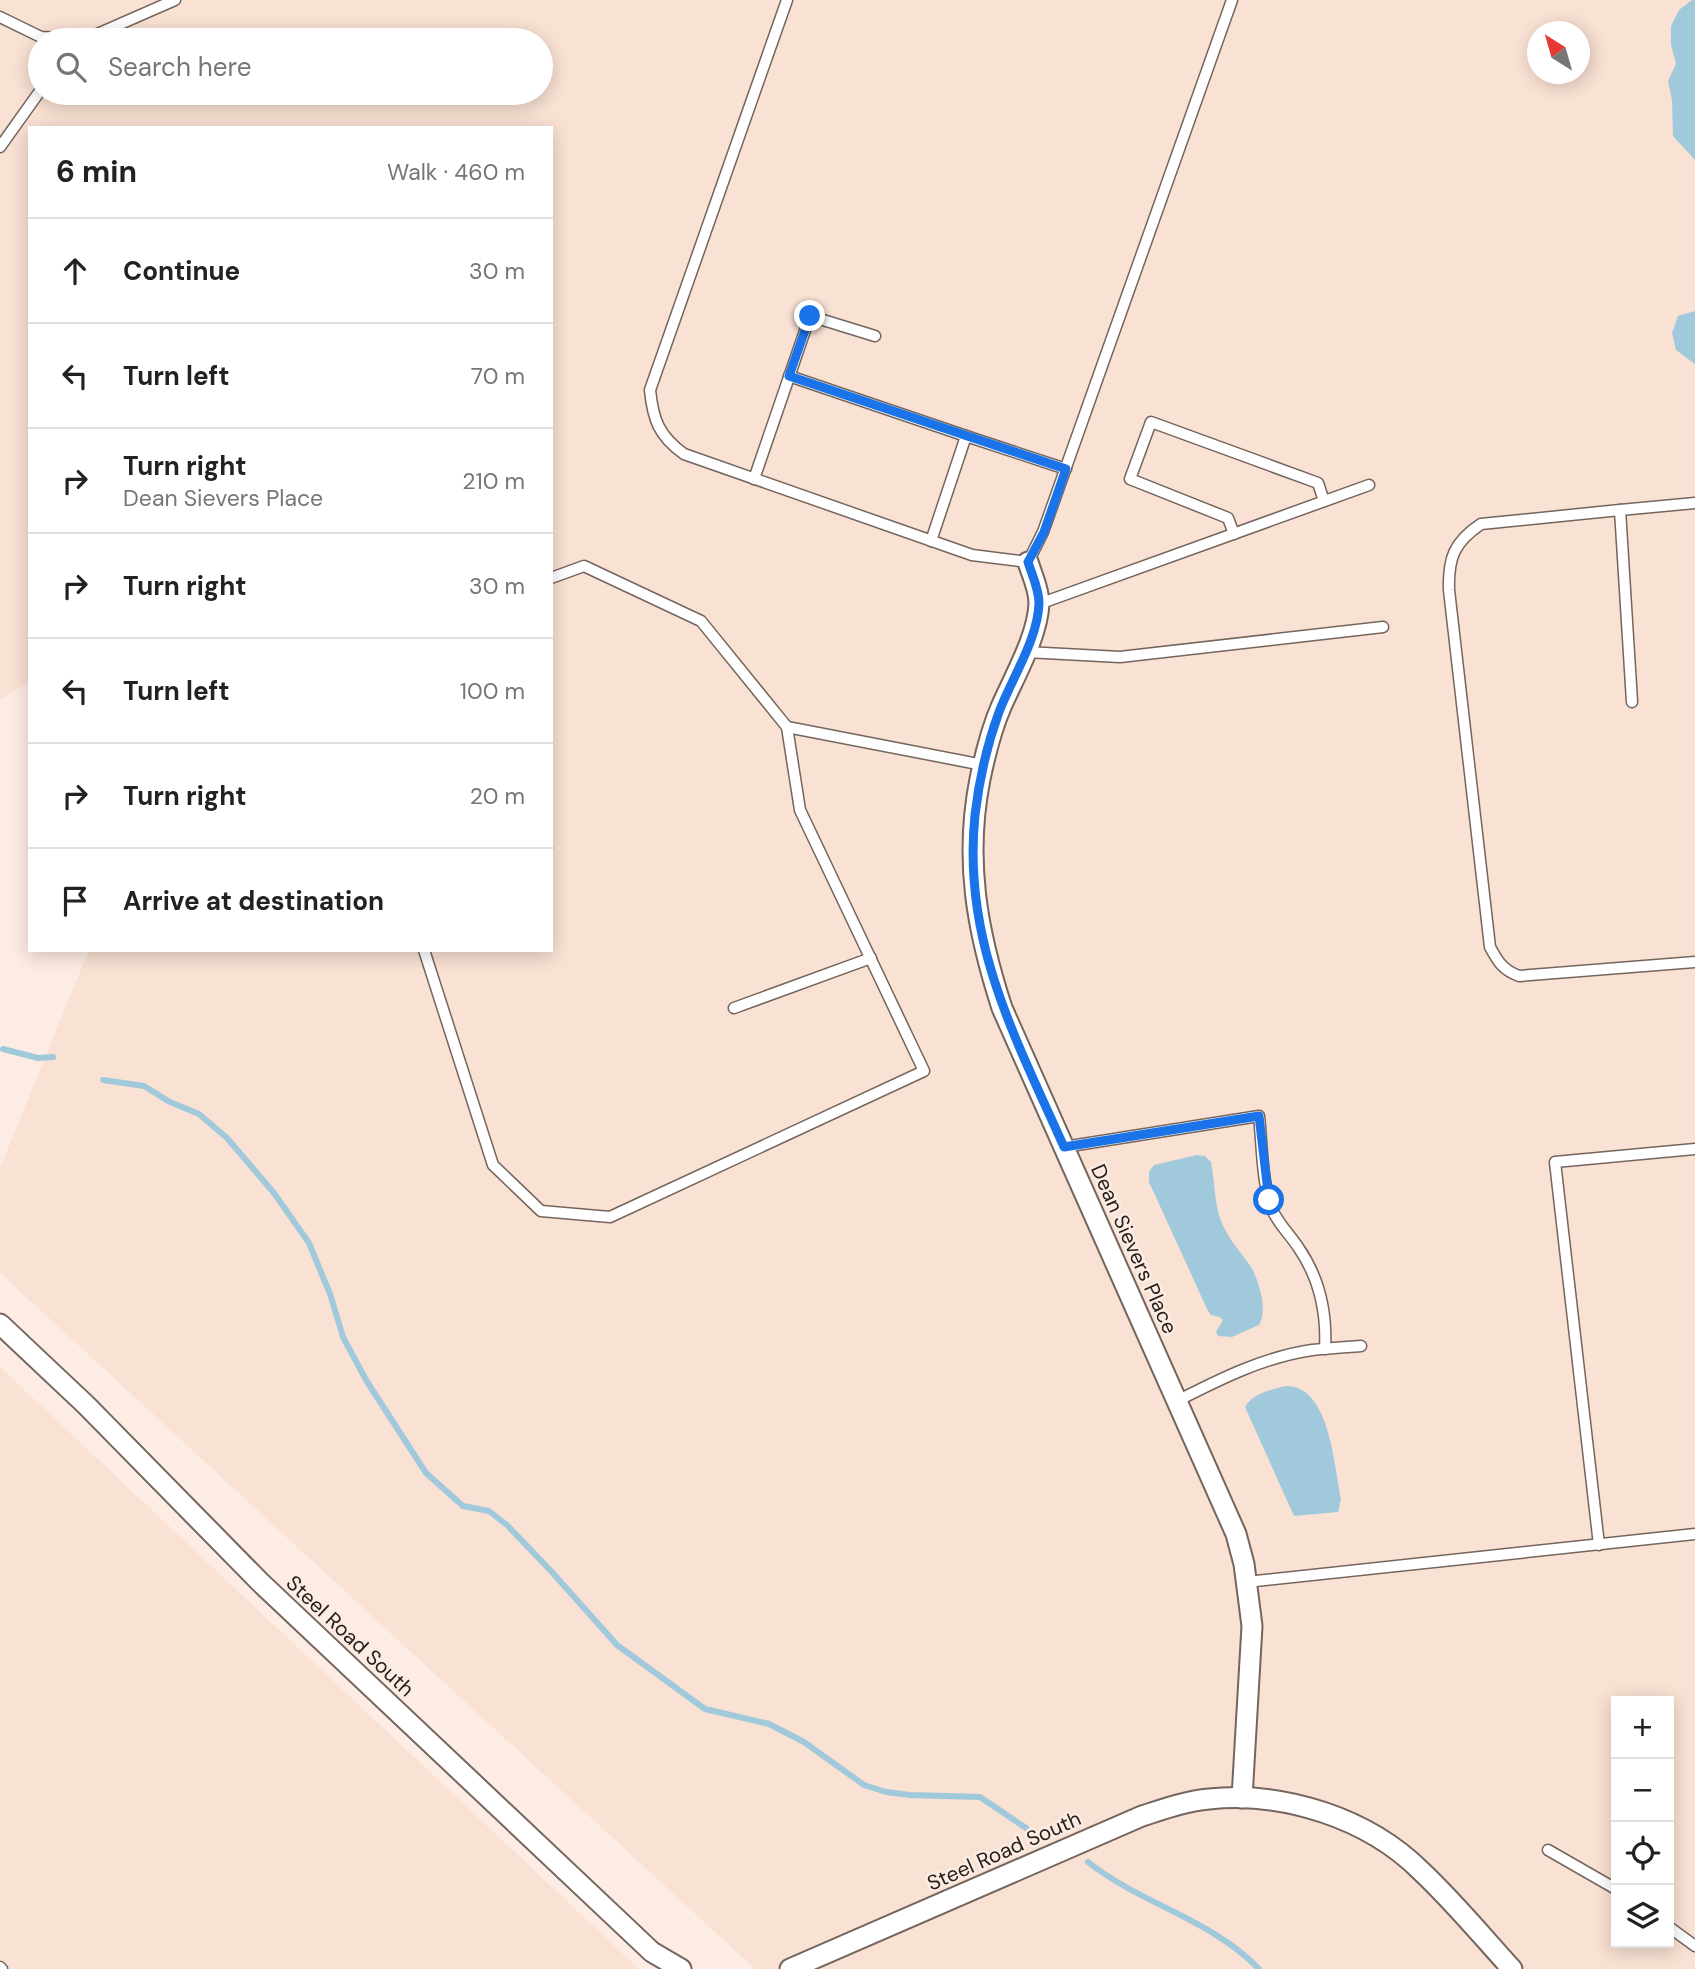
<!DOCTYPE html>
<html lang="en">
<head>
<meta charset="utf-8">
<style>
	:root { --surface:#fff; --page:#f2f2f2; --text:#222; --muted:#767676; --line:#e0e0e0 }
	body { margin:0; font-family:"DM Sans",sans-serif; background:var(--page); color:var(--text) }
	.controls { position:absolute; right:21px; bottom:21px; display:grid; overflow:hidden; border-radius:0px; box-shadow:0 4px 18px #0003 }
	.controls button { width:63px; height:63px; display:grid; place-items:center; padding:0; border:0; border-bottom:2px solid var(--line); background:var(--surface); color:var(--text); font:35px sans-serif }
	.compass { position:absolute; left:1527px; top:21px; width:63px; height:63px; border-radius:50%; background:var(--surface); box-shadow:0 4px 18px #0003; rotate:323deg }
	.stop { position:absolute; width:21px; height:21px; margin:-16px; border:5px solid #1a73e8; border-radius:50%; background:#fff }
	.stop.end { background:#1a73e8; border-color:#fff; box-shadow:0 2px 7px #0008 }
	.list { margin:0; padding:0; list-style:none }
	h2 { display:flex; justify-content:space-between; align-items:center; height:91px; margin:0; padding:0 28px; font-size:30px }
	h2 small { font-size:23px; font-weight:400; color:var(--muted) }
	.list li { display:grid; grid-template-columns:46px 1fr auto; gap:21px; align-items:center; box-sizing:border-box; height:105px; padding:0 28px; border-top:2px solid var(--line) }
	.list b { display:block; font-size:26px; white-space:nowrap }
	.list p { margin:0; font-size:23px; white-space:nowrap; color:var(--muted) }
	.list em { font-size:23px; font-style:normal; color:var(--muted) }
	.icon { flex:none; width:38px; height:38px; fill:none; stroke:currentColor; stroke-width:2; stroke-linecap:round; stroke-linejoin:round }
	.map { position:relative; flex:none; width:1695px; height:1969px; overflow:hidden }
	.search { position:absolute; background:var(--surface); box-shadow:0 4px 18px #0003; left:28px; top:28px; width:525px; height:77px; display:flex; align-items:center; gap:18px; box-sizing:border-box; padding:0 24px; border-radius:38px; color:var(--muted); font-size:26px }
	.panel { position:absolute; background:var(--surface); box-shadow:0 4px 18px #0003; left:28px; top:126px; width:525px; height:826px; border-radius:0px }
	.map>svg:first-child { display:block }
	.built { fill:#f9e1d3; fill-rule:evenodd }
	.water { fill:#a0c9db }
	.lines { fill:none; stroke-linecap:round; stroke-linejoin:round }
	.stream { stroke:#a0c9db; stroke-width:6 }
	.service-casing { stroke:#74655d; stroke-width:13 }
	.minor-casing { stroke:#74655d; stroke-width:23 }
	.service { stroke:#fff; stroke-width:10 }
	.minor { stroke:#fff; stroke-width:19 }
	.route { stroke:#1a73e8; stroke-width:9 }
	.labels { text-anchor:middle; dominant-baseline:central; stroke-width:5; stroke-linejoin:round; paint-order:stroke }
	.street-label { font-size:21px; fill:#26201d; stroke:#fdece3 }
</style>
</head>
<body>
<div class="map">
<svg width="1695" height="1969" viewBox="0 0 1695 1969">
	<rect width="100%" height="100%" fill="#fdece3"/>
	<g class="built">
		<path d="M0,0h1695v1969h-940l-755,-696v-105l89,-218h462v-822h-521v553l-30,19zM1538,32h42v42h-42zM40,40h501v53h-501zM1616,1701h53v242h-53z"/>
		<polygon points="0,1367 639,1969 0,1969"/>
	</g>
	<g class="water">
		<polygon points="1692,0 1695,0 1695,160 1673,136 1672,100 1668,81 1676,64 1671,45 1671,26 1679,10"/>
		<polygon points="1695,311 1695,364 1676,350 1672,333 1678,316"/>
		<path d="M1197,1155l8,1 6,6c4,20 3,40 10,59 7,18 20,31 30,46 8,14 17,43 8,58l-27,12 -14,-1 -2,-4 7,-12 -3,-3 -9,-2 -3,-4 -59,-129v-10l5,-7z"/>
		<path d="M1286,1386c44,0 48,80 55,113l-3,13 -44,4 -49,-109c7,-13 28,-18 41,-21z"/>
	</g>
	<g class="lines">
		<g class="stream">
			<polyline points="3,1049 38,1058 53,1057"/>
			<polyline points="103,1080 144,1086 170,1102 199,1114 227,1138 274,1193 309,1243 330,1294 343,1337 366,1380 426,1473 463,1506 489,1511 507,1525 551,1571 617,1645 705,1709 769,1724 804,1742 864,1785 886,1792 910,1795 980,1797 1026,1828"/>
			<path d="M1088,1862c53,42 123,57 171,107"/>
		</g>
		<defs>
			<g id="service">
				<path d="M787,0l-137,390c3,30 9,46 34,64l288,101 56,7 15,-30 189,-532"/>
				<polyline points="0,17 41,37 86,39 175,0"/>
				<polyline points="0,147 40,91"/>
				<polyline points="789,376 966,436"/>
				<polyline points="754,479 810,316 875,336"/>
				<path d="M1620,510l-139,14c-27,18 -33,34 -32,66l41,357c8,15 13,23 29,29l176,-14"/>
				<polyline points="1234,534 1228,518 1130,479 1151,422 1318,483 1324,501"/>
				<polyline points="931,541 966,436 1066,469"/>
				<polyline points="1039,604 1369,485"/>
				<polyline points="1026,652 1120,657 1383,627"/>
				<polyline points="1632,702 1620,510 1695,503"/>
				<polyline points="787,727 983,765"/>
				<polyline points="424,950 493,1165 541,1211 610,1217 924,1071 800,810 787,727 701,621 584,566 551,578"/>
				<polyline points="734,1008 871,958"/>
				<path d="M1064,1147l195,-31c3,28 3,65 12,91 6,16 18,26 27,40 21,30 29,65 27,102"/>
				<path d="M1177,1401c43,-22 87,-44 135,-51 16,-2 33,-3 49,-4"/>
				<polyline points="1599,1545 1555,1162 1695,1149"/>
				<polyline points="1247,1582 1695,1534"/>
				<polyline points="1548,1850 1616,1889"/>
				<polyline points="1669,1927 1695,1946"/>
				<polyline points="0,1967 2,1969"/>
			</g>
			<g id="minor">
				<path d="M1028,562c4,13 11,27 11,41 -1,33 -25,74 -38,104 -10,23 -16,48 -21,72 -16,81 -3,152 22,229l234,526 8,30 8,62 -10,172"/>
				<polyline points="0,1324 86,1405 260,1582 652,1952 681,1969"/>
				<path d="M790,1969l352,-153c22,-7 44,-15 67,-17 74,-8 159,19 212,72 32,30 61,65 91,98"/>
			</g>
		</defs>
		<use href="#service" class="service-casing"/>
		<use href="#minor" class="minor-casing"/>
		<use href="#service" class="service"/>
		<use href="#minor" class="minor"/>
	</g>
	<g class="lines">
		<path class="route" d="M810,316l-21,60 277,93 -22,63 -16,30c4,13 11,27 11,41 -1,36 -27,75 -40,109 -12,33 -20,68 -24,103 -13,125 40,222 89,332l195,-31 10,84"/>
	</g>
	<g class="labels">
		<g class="street-label">
			<text transform="translate(1134 1249) rotate(66)">Dean Sievers Place</text>
			<text transform="translate(350 1636) rotate(43)">Steel Road South</text>
			<text transform="translate(1004 1851) rotate(-24)">Steel Road South</text>
		</g>
	</g>
</svg>
<div class="controls">
<button>+</button>
<button>−</button>
<button><svg class="icon" aria-label="locate" viewBox="0 0 24 24"><circle cx="12" cy="12" r="6"/><path d="M12 2v4M12 18v4M2 12h4M18 12h4"/></svg></button>
<button><svg class="icon" aria-label="layers" viewBox="0 0 24 24"><path d="M12 4l9 5-9 5-9-5zM3 14l9 5 9-5"/></svg></button>
</div>
<svg class="compass" viewBox="-18 -18 36 36"><path d="M0-13l5 13h-10z" fill="#e53935"/><path d="M0 13l5-13h-10z" fill="#767676"/></svg>
<div class="stop" style="left:1269px;top:1200px"></div>
<div class="stop end" style="left:810px;top:316px"></div>
<div class="search"><svg class="icon" aria-label="search" viewBox="0 0 24 24"><circle cx="10" cy="10" r="6"/><path d="M15 15l6 6"/></svg>Search here</div>
<section class="panel">
<h2>6 min<small>Walk · 460 m</small></h2>
<ul class="list">
<li><svg class="icon" aria-label="ahead" viewBox="0 0 24 24"><path d="M12 20V5M6 11l6-6 6 6"/></svg><div><b>Continue</b></div><em>30 m</em></li>
<li><svg class="icon" aria-label="left" viewBox="0 0 24 24"><path d="M17 20v-9H6M10 6l-5 5 5 5"/></svg><div><b>Turn left</b></div><em>70 m</em></li>
<li><svg class="icon" aria-label="right" viewBox="0 0 24 24"><path d="M7 20v-9h11M14 6l5 5-5 5"/></svg><div><b>Turn right</b><p>Dean Sievers Place</p></div><em>210 m</em></li>
<li><svg class="icon" aria-label="right" viewBox="0 0 24 24"><path d="M7 20v-9h11M14 6l5 5-5 5"/></svg><div><b>Turn right</b></div><em>30 m</em></li>
<li><svg class="icon" aria-label="left" viewBox="0 0 24 24"><path d="M17 20v-9H6M10 6l-5 5 5 5"/></svg><div><b>Turn left</b></div><em>100 m</em></li>
<li><svg class="icon" aria-label="right" viewBox="0 0 24 24"><path d="M7 20v-9h11M14 6l5 5-5 5"/></svg><div><b>Turn right</b></div><em>20 m</em></li>
<li><svg class="icon" aria-label="arrive" viewBox="0 0 24 24"><path d="M6 21V4h12l-3 4 3 4H6"/></svg><div><b>Arrive at destination</b></div></li>
</ul>
</section>
</div>
</body>
</html>
